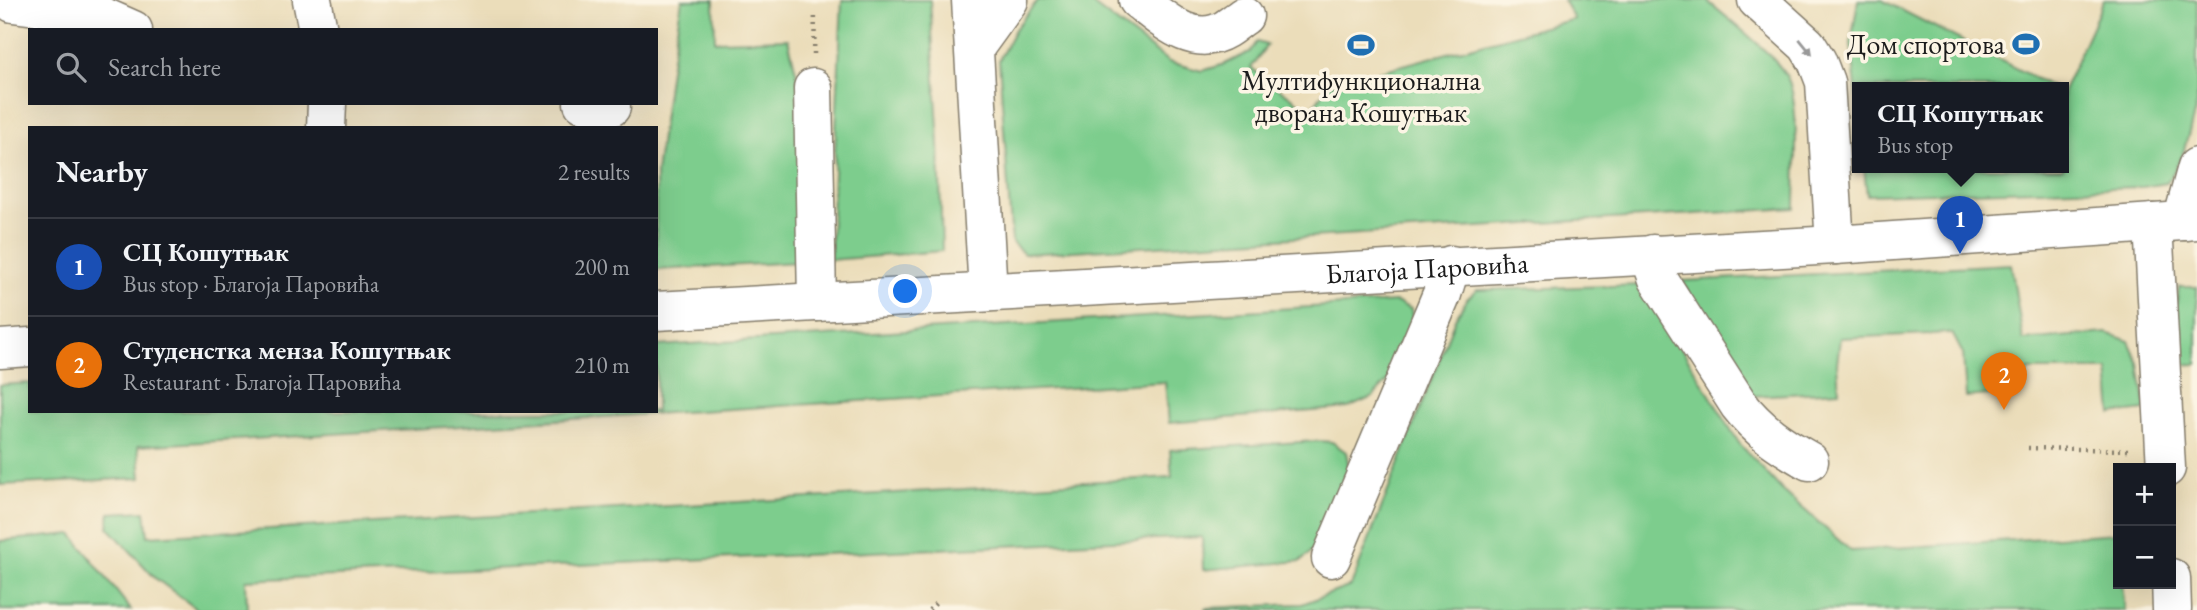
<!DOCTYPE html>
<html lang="en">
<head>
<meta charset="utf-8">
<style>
	:root { --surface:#171b24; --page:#242831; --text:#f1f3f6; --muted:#9ea1a6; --line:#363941; --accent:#7c3aed }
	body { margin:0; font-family:"EB Garamond",serif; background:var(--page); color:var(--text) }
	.controls { position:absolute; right:21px; bottom:21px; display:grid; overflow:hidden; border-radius:0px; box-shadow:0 7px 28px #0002 }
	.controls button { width:63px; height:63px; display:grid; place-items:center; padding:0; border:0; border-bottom:2px solid var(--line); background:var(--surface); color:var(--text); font:35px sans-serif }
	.you { position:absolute; left:906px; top:292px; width:24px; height:24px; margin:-18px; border:5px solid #fff; border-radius:50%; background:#1a73e8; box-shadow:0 0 0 10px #1a73e833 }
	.badge { display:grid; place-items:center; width:46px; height:46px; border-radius:50%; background:var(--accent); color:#fff; font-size:23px; font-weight:700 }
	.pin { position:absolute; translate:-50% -58px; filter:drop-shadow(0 2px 4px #0008) }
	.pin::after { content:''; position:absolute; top:37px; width:24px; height:21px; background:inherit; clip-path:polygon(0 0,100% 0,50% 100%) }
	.popup { position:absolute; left:1852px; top:82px; width:217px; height:91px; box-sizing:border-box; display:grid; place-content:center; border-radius:0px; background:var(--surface); filter:drop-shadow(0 2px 5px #0005); font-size:23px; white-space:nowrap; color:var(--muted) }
	.popup b { font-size:26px; color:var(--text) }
	.popup::after { content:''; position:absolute; left:50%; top:100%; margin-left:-14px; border:14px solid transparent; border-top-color:var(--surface) }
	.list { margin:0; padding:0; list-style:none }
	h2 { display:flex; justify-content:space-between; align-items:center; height:91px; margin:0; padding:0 28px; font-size:30px }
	h2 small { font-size:23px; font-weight:400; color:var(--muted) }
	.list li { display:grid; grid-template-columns:46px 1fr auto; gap:21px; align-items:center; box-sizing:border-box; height:98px; padding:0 28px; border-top:2px solid var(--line) }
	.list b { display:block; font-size:26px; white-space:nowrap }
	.list p { margin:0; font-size:23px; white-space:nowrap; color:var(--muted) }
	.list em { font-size:23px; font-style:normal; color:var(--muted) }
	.icon { flex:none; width:38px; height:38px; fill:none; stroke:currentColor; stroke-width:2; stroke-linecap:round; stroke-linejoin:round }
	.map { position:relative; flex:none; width:2197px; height:610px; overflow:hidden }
	.search { position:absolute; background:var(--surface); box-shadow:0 7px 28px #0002; left:28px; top:28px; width:630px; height:77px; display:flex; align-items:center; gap:18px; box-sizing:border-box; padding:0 24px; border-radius:0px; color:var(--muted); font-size:26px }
	.panel { position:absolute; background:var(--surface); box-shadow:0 7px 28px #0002; left:28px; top:126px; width:630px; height:287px; border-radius:0px }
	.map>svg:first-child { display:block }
	.green { fill:#7dcd8d; stroke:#4c7454; stroke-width:2 }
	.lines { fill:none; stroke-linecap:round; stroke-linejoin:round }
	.minor-casing { stroke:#847c6b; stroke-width:41 }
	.major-casing { stroke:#847c6b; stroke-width:41 }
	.path { stroke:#847c6b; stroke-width:4.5; stroke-dasharray:2 5; stroke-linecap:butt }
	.minor { stroke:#fff; stroke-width:38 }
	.major { stroke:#fff; stroke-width:38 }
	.oneway { fill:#999 }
	.labels { text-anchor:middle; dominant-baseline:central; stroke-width:7; stroke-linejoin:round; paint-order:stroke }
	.poi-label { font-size:28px; fill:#1c1c1c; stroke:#fcf5e5; text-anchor:end }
	.street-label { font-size:28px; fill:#1c1c1c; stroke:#fcf5e5 }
</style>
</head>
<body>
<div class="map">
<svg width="2197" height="610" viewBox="0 0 2197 610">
	<rect width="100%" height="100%" fill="#fcf5e5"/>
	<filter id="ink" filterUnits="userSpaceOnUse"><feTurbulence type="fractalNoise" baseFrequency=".0143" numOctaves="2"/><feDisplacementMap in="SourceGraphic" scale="14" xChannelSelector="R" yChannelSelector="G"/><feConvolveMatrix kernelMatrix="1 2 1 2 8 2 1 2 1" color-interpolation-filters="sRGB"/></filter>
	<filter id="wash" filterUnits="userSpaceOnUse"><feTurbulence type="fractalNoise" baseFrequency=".00686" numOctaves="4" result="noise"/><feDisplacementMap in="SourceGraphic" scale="28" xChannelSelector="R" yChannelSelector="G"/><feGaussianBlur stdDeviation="1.57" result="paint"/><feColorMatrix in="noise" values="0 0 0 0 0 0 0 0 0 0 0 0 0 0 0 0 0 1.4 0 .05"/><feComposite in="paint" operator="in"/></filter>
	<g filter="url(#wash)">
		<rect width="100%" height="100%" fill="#ebddba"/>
		<g class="green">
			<polygon points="682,0 714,0 715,41 788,39 800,87 798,262 656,270 656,173 670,69"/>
			<polygon points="842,0 930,0 939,144 942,251 830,260"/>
			<path d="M1038,0h49l82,62 33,9 23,-7 25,-12 7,-10 10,3 -16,23 59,43 19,-26 245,-66 -11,-19h143c20,17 72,57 82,79 12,26 7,97 7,129l-771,46 -12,-11 -13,-183 16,-31z"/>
			<polygon points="1858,0 1882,0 2054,88 1857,88 1857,98 1851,43"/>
			<polygon points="2104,0 2197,0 2197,104 2182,157 2167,183 2143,187 1867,195 1864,168 2063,168 2063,91"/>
			<polygon points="2011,264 2023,340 2107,333 2129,341 2139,363 2146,410 2112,414 2108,370 2028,370 2022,392 1966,397 1963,354 1952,333 1840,338 1837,364 1839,391 1754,396 1706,326 1682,281"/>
			<polygon points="1643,285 1739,443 1781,489 1851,551 2117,533 2118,584 2122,584 2125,610 1205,610 1205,608 1302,604 1351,586 1455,319 1467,299 1477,290"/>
			<polygon points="2179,287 2197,287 2197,364 2173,365 2174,320"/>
			<polygon points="1396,302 1411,309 1414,326 1393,375 1373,397 1348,408 1169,423 1165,382 138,446 141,478 0,485 0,385 30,383 30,411 656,411 656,346"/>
			<polygon points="1318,441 1332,442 1346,452 1349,467 1322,542 1301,561 1203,570 1202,537 246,580 247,610 198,610 155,578 108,527 110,513 145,511 148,536 1172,477 1170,450"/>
			<polygon points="72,534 131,610 0,610 0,541"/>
		</g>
	</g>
	<g filter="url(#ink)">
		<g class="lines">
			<defs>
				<g id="minor">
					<polyline points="312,0 318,30"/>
					<polyline points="971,0 988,292"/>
					<path d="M1138,0c25,19 55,49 88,29 6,-4 12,-9 18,-13"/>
					<polyline points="1757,0 1807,45 1817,61 1825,82 1835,245"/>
					<polyline points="13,3 97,14 133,30"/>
					<polyline points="975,47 1009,0"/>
					<polyline points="813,88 817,302"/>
					<polyline points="583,103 611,107"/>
					<polyline points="326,128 327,103"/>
					<polyline points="2186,221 2186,207 2197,167"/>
					<polyline points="2153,223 2166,468"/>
					<path d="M1653,254v11l5,14 81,126c20,26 42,40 70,56"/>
					<polyline points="1331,558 1442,294 1451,265"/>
					<polyline points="2171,578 2172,610"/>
				</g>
				<g id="major">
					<path id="s1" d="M656,311l1179,-66 362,-25"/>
					<polyline points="0,349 30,347"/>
				</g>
			</defs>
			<use href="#minor" class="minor-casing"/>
			<use href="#major" class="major-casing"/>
			<g class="path">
				<polyline points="814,54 815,13"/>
				<polyline points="2028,448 2129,450"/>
				<polyline points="929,610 936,603"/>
			</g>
			<use href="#minor" class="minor"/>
			<use href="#major" class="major"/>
		</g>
		<defs><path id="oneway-solid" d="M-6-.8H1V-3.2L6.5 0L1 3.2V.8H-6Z" transform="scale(1.75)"/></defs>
		<use class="oneway" href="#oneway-solid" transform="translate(1806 47) rotate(51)"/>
	</g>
	<defs>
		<symbol id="stadium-bare" viewBox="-9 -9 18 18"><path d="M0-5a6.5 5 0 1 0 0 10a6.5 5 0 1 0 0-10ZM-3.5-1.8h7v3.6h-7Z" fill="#1f6fb2" stroke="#fcf5e5" stroke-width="2.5" paint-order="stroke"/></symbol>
	</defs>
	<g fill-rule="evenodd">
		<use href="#stadium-bare" x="2007" y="25" width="38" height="38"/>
		<use href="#stadium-bare" x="1342" y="26" width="38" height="38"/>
	</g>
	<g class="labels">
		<g class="poi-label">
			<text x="2005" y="44">Дом спортова</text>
			<text x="1361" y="80" text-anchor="middle">Мултифункционална<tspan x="1361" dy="32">дворана Кошутњак</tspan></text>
		</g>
		<g class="street-label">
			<text stroke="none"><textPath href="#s1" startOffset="772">Благоја Паровића</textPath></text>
		</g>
	</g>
</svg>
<div class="controls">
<button>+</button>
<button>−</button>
</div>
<div class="you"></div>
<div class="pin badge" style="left:1960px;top:254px;background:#1a4fb4">1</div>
<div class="popup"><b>СЦ Кошутњак</b>Bus stop</div>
<div class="pin badge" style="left:2004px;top:410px;background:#e8710a">2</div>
<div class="search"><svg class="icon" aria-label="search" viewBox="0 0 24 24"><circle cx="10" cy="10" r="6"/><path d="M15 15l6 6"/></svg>Search here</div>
<section class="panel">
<h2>Nearby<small>2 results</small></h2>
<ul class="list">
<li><span class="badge" style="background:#1a4fb4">1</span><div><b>СЦ Кошутњак</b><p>Bus stop · Благоја Паровића</p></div><em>200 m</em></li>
<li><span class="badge" style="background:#e8710a">2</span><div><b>Студенстка менза Кошутњак</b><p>Restaurant · Благоја Паровића</p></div><em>210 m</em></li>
</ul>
</section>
</div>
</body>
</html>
